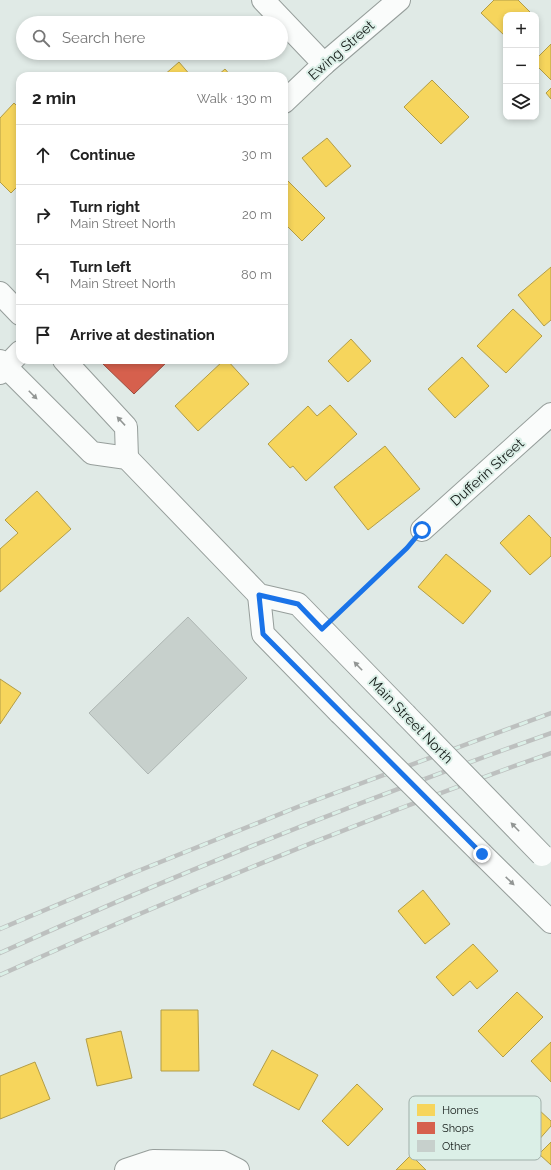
<!DOCTYPE html>
<html lang="en">
<head>
<meta charset="utf-8">
<style>
	:root { --surface:#fff; --page:#f6f6f6; --text:#222; --muted:#767676; --line:#e0e0e0 }
	body { margin:0; font-family:Raleway,sans-serif; background:var(--page); color:var(--text) }
	.controls { position:absolute; right:12px; top:12px; display:grid; overflow:hidden; border-radius:8px; box-shadow:0 2px 6px #0003 }
	.controls button { width:36px; height:36px; display:grid; place-items:center; padding:0; border:0; border-bottom:1px solid var(--line); background:var(--surface); color:var(--text); font:20px sans-serif }
	.stop { position:absolute; width:12px; height:12px; margin:-9px; border:3px solid #1a73e8; border-radius:50%; background:#fff }
	.stop.end { background:#1a73e8; border-color:#fff; box-shadow:0 1px 4px #0008 }
	.list { margin:0; padding:0; list-style:none }
	h2 { display:flex; justify-content:space-between; align-items:center; height:52px; margin:0; padding:0 16px; font-size:17px }
	h2 small { font-size:13px; font-weight:400; color:var(--muted) }
	.list li { display:grid; grid-template-columns:26px 1fr auto; gap:12px; align-items:center; box-sizing:border-box; height:60px; padding:0 16px; border-top:1px solid var(--line) }
	.list b { display:block; font-size:15px; white-space:nowrap }
	.list p { margin:0; font-size:13px; white-space:nowrap; color:var(--muted) }
	.list em { font-size:13px; font-style:normal; color:var(--muted) }
	.icon { flex:none; width:22px; height:22px; fill:none; stroke:currentColor; stroke-width:2; stroke-linecap:round; stroke-linejoin:round }
	.map { position:relative; flex:none; width:551px; height:1170px; overflow:hidden }
	.search { position:absolute; background:var(--surface); box-shadow:0 2px 6px #0003; left:16px; top:16px; width:272px; height:44px; display:flex; align-items:center; gap:10px; box-sizing:border-box; padding:0 14px; border-radius:22px; color:var(--muted); font-size:15px }
	.panel { position:absolute; background:var(--surface); box-shadow:0 2px 6px #0003; left:16px; top:72px; width:272px; height:292px; border-radius:12px }
	.map>svg:first-child { display:block }
	.homes { fill:#f6d55c; stroke:#b29d47 }
	.shops { fill:#d6604d; stroke:#9c4b3d }
	.building { fill:#c7d0cc; stroke:#aeb6b3 }
	.lines { fill:none; stroke-linecap:round; stroke-linejoin:round }
	.minor-casing { stroke:#969e9b; stroke-width:24 }
	.major-casing { stroke:#969e9b; stroke-width:24 }
	.path { stroke:#cdd0cf; stroke-width:2.5; stroke-dasharray:2 3; stroke-linecap:butt }
	.minor { stroke:#fafcfb; stroke-width:22 }
	.major { stroke:#fafcfb; stroke-width:22 }
	.rail-casing { stroke:#bdc0bf; stroke-width:4.5 }
	.rail { stroke:#dbefe7; stroke-width:3; stroke-dasharray:9; stroke-linecap:butt }
	.major-bridge-casing { stroke:#969e9b; stroke-width:24; stroke-linecap:butt }
	.major-bridge { stroke:#fafcfb; stroke-width:22 }
	.oneway { fill:#929694 }
	.route { stroke:#1a73e8; stroke-width:5 }
	.labels { text-anchor:middle; dominant-baseline:central; stroke-width:4; stroke-linejoin:round; paint-order:stroke }
	.street-label { font-size:14px; fill:#131a17; stroke:#dbefe7 }
	.key { fill:#dbefe7; stroke:#9fafa9; stroke-width:1 }
	.key-label { font-size:11px; fill:#131a17 }
</style>
</head>
<body>
<div class="map">
<svg width="551" height="1170" viewBox="0 0 551 1170">
	<rect width="100%" height="100%" fill="#e0eae6"/>
	<g class="homes">
		<polygon points="494,0 518,0 533,15 506,15 506,37 481,13"/>
		<polygon points="551,44 551,80 536,65 536,59"/>
		<polygon points="179,62 191,76 163,76"/>
		<polygon points="225,69 231,76 217,76"/>
		<polygon points="432,80 469,117 441,144 404,107"/>
		<polygon points="551,88 551,99 546,93"/>
		<polygon points="14,103 20,109 20,184 11,193 0,182 0,118"/>
		<polygon points="327,138 351,166 326,187 302,158"/>
		<polygon points="284,177 325,218 302,241 284,223"/>
		<polygon points="551,267 551,320 544,326 518,295"/>
		<polygon points="513,309 542,336 506,373 477,346"/>
		<polygon points="351,339 371,361 348,382 328,361"/>
		<polygon points="462,357 489,386 455,418 428,389"/>
		<polygon points="224,360 227,360 249,384 198,431 175,406"/>
		<polygon points="330,405 357,434 306,481 293,466 290,468 268,444 308,406 317,416"/>
		<polygon points="385,446 420,489 368,530 334,487"/>
		<polygon points="37,491 71,529 0,592 0,549 18,533 5,520"/>
		<polygon points="529,515 551,538 551,556 530,575 500,543"/>
		<polygon points="446,554 491,591 463,624 418,587"/>
		<polygon points="0,679 21,693 0,724"/>
		<polygon points="423,890 450,924 425,944 398,911"/>
		<polygon points="473,944 498,971 477,989 470,981 453,996 436,977"/>
		<polygon points="517,992 543,1017 503,1057 478,1031"/>
		<polygon points="161,1010 198,1010 199,1071 161,1071"/>
		<polygon points="121,1031 132,1078 97,1086 86,1039"/>
		<polygon points="551,1042 551,1082 531,1061"/>
		<polygon points="272,1050 318,1075 299,1110 253,1085"/>
		<polygon points="35,1062 50,1099 0,1119 0,1076"/>
		<polygon points="357,1084 383,1109 348,1146 322,1121"/>
		<polygon points="538,1109 551,1121 551,1126 537,1142 520,1128"/>
		<polygon points="551,1142 551,1165 539,1154"/>
		<polygon points="411,1155 426,1170 396,1170"/>
	</g>
	<polygon class="shops" points="105,360 169,360 134,394 102,363"/>
	<polygon class="building" points="188,617 247,678 148,774 89,713"/>
	<g class="lines">
		<defs>
			<g id="minor">
				<polyline points="263,0 324,64"/>
				<polyline points="284,102 324,64 399,0"/>
				<polyline points="0,373 20,352"/>
				<polyline points="422,530 551,414"/>
				<polyline points="126,1170 153,1161 222,1162 238,1170"/>
			</g>
			<g id="major">
				<polyline points="0,293 20,314"/>
				<polyline points="64,360 126,427 127,458"/>
				<polyline points="0,361 92,453 127,458 259,595 298,604 405,714"/>
				<polyline points="259,595 263,634 340,713"/>
				<polyline points="482,854 551,922"/>
			</g>
		</defs>
		<use href="#minor" class="minor-casing"/>
		<use href="#major" class="major-casing"/>
		<polyline class="path" points="341,611 405,549"/>
		<use href="#minor" class="minor"/>
		<use href="#major" class="major"/>
		<defs>
			<g id="rail">
				<polyline points="0,929 128,875 300,806 551,713"/>
				<path d="M0,953c180,-81 365,-154 551,-220"/>
				<path d="M0,975c181,-81 364,-156 551,-222"/>
			</g>
		</defs>
		<use href="#rail" class="rail-casing"/>
		<use href="#rail" class="rail"/>
		<defs>
			<g id="major-bridge">
				<polyline points="340,713 482,854"/>
				<polyline points="405,714 542,855"/>
			</g>
		</defs>
		<use href="#major-bridge" class="major-bridge-casing"/>
		<use href="#major-bridge" class="major-bridge"/>
	</g>
	<defs><path id="oneway-solid" d="M-6-.8H1V-3.2L6.5 0L1 3.2V.8H-6Z"/></defs>
	<g class="oneway">
		<use href="#oneway-solid" transform="translate(33 395) rotate(45)"/>
		<use href="#oneway-solid" transform="translate(121 421) rotate(-133)"/>
		<use href="#oneway-solid" transform="translate(358 666) rotate(-134)"/>
		<use href="#oneway-solid" transform="translate(515 827) rotate(-134)"/>
		<use href="#oneway-solid" transform="translate(510 881) rotate(44)"/>
	</g>
	<g class="lines">
		<polyline class="route" points="422,530 407,548 322,629 298,604 259,595 263,634 482,854"/>
	</g>
	<g class="labels">
		<g class="street-label">
			<text transform="translate(341 50) rotate(-41)">Ewing Street</text>
			<text transform="translate(487 472) rotate(-42)">Dufferin Street</text>
			<text transform="translate(411 720) rotate(46)">Main Street North</text>
		</g>
	</g>
	<rect x="409" y="1096" width="132" height="64" rx="6" class="key"/>
	<rect x="417" y="1104" width="18" height="12" fill="#f6d55c"/>
	<rect x="417" y="1122" width="18" height="12" fill="#d6604d"/>
	<rect x="417" y="1140" width="18" height="12" fill="#c7d0cc"/>
	<g class="key-label">
		<text x="442" y="1114">Homes</text>
		<text x="442" y="1132">Shops</text>
		<text x="442" y="1150">Other</text>
	</g>
</svg>
<div class="controls">
<button>+</button>
<button>−</button>
<button><svg class="icon" aria-label="layers" viewBox="0 0 24 24"><path d="M12 4l9 5-9 5-9-5zM3 14l9 5 9-5"/></svg></button>
</div>
<div class="stop" style="left:422px;top:530px"></div>
<div class="stop end" style="left:482px;top:854px"></div>
<div class="search"><svg class="icon" aria-label="search" viewBox="0 0 24 24"><circle cx="10" cy="10" r="6"/><path d="M15 15l6 6"/></svg>Search here</div>
<section class="panel">
<h2>2 min<small>Walk · 130 m</small></h2>
<ul class="list">
<li><svg class="icon" aria-label="ahead" viewBox="0 0 24 24"><path d="M12 20V5M6 11l6-6 6 6"/></svg><div><b>Continue</b></div><em>30 m</em></li>
<li><svg class="icon" aria-label="right" viewBox="0 0 24 24"><path d="M7 20v-9h11M14 6l5 5-5 5"/></svg><div><b>Turn right</b><p>Main Street North</p></div><em>20 m</em></li>
<li><svg class="icon" aria-label="left" viewBox="0 0 24 24"><path d="M17 20v-9H6M10 6l-5 5 5 5"/></svg><div><b>Turn left</b><p>Main Street North</p></div><em>80 m</em></li>
<li><svg class="icon" aria-label="arrive" viewBox="0 0 24 24"><path d="M6 21V4h12l-3 4 3 4H6"/></svg><div><b>Arrive at destination</b></div></li>
</ul>
</section>
</div>
</body>
</html>
